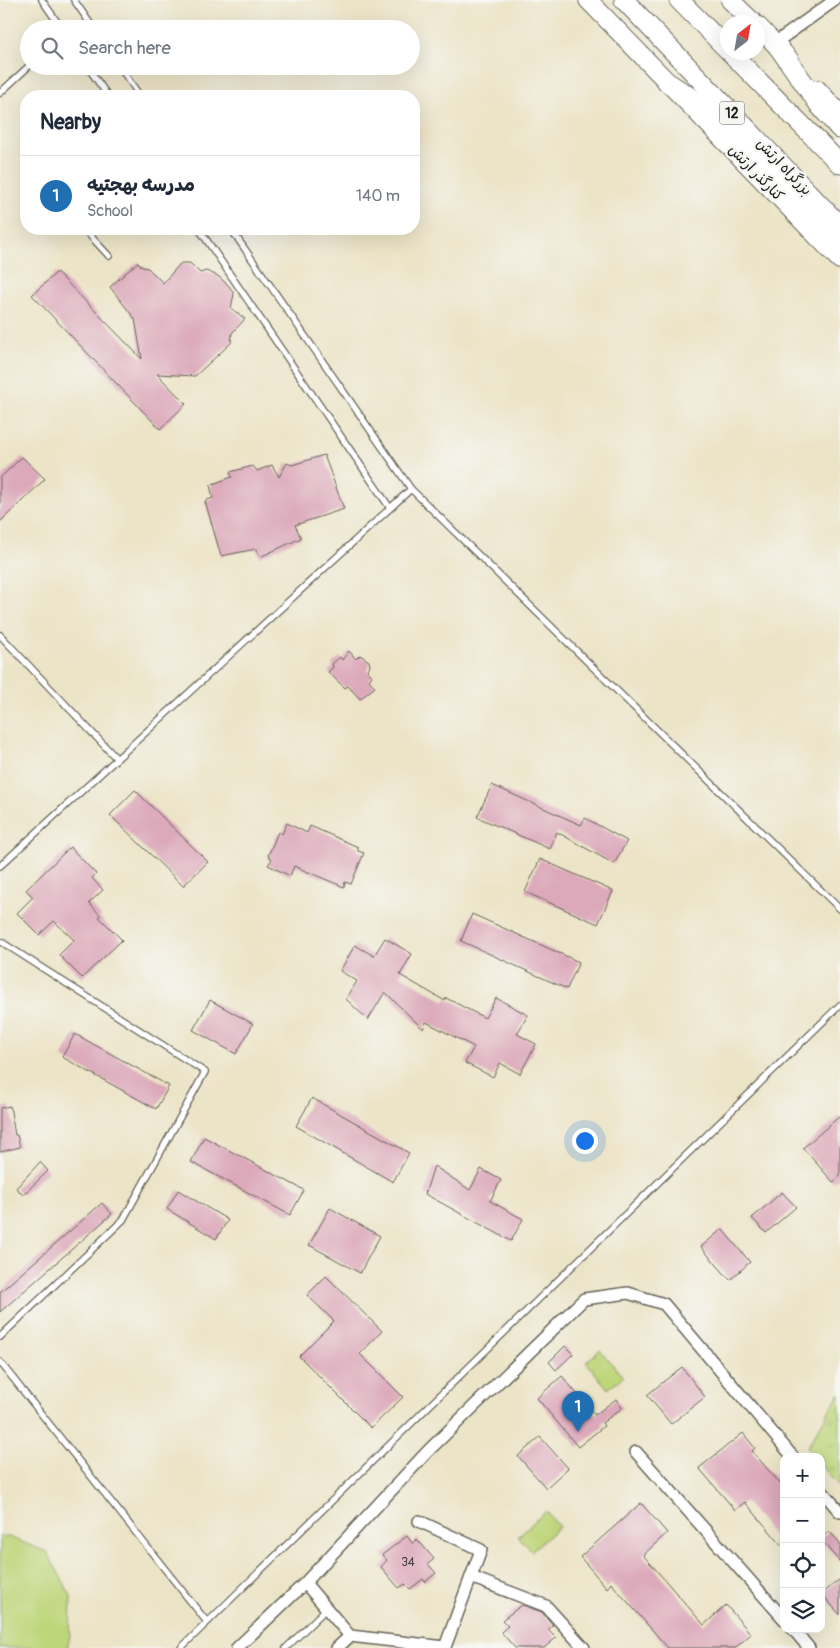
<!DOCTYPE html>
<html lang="en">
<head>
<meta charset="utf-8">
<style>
	:root { --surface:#fff; --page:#f6f6f7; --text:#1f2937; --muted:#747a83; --line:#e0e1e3; --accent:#1f6fb2 }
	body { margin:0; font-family:Pangolin,"Playpen Sans Arabic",sans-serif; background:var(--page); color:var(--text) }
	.controls { position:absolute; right:15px; bottom:15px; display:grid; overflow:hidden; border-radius:10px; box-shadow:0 5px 20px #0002 }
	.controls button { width:45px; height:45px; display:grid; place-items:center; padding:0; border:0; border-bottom:1px solid var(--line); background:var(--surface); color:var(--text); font:25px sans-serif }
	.compass { position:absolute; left:720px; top:15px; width:45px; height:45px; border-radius:50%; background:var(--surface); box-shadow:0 5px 20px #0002; rotate:31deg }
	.you { position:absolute; left:584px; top:1140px; width:18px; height:18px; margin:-12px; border:4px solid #fff; border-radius:50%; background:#1a73e8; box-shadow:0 0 0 8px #1a73e833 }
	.badge { display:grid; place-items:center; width:32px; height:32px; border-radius:50%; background:var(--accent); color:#fff; font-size:16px; font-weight:700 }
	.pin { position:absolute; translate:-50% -41px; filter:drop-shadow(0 1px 2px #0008) }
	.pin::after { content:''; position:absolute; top:26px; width:18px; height:15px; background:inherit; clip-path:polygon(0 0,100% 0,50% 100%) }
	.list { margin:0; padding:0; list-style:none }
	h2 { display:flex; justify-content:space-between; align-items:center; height:65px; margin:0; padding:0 20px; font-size:21px }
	h2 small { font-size:16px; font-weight:400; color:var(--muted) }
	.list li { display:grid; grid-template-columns:32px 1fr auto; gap:15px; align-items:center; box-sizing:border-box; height:80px; padding:0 20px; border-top:1px solid var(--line) }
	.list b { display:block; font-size:19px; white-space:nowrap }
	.list p { margin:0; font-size:16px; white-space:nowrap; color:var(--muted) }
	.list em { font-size:16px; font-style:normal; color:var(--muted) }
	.icon { flex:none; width:28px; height:28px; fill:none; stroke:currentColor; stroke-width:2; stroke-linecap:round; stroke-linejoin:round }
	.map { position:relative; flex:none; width:840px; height:1648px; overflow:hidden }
	.search { position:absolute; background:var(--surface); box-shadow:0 5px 20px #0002; left:20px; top:20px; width:400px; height:55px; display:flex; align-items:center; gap:12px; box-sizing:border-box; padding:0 18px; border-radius:28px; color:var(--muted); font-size:19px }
	.panel { position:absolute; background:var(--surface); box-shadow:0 5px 20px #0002; left:20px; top:90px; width:400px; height:145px; border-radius:20px }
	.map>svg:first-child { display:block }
	.grass { fill:#bed67a; stroke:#6d794b }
	.park { fill:url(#park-tufts); stroke:#6d794b }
	.building { fill:#dca9ba }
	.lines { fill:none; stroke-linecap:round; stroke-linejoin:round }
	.service-casing { stroke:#656258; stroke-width:8 }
	.minor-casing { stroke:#656258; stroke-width:14 }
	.primary-casing { stroke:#656258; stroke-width:20 }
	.trunk-casing { stroke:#656258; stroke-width:21 }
	.service { stroke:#fff; stroke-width:5.5 }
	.minor { stroke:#fff; stroke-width:11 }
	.primary { stroke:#fff; stroke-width:18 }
	.trunk { stroke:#fff; stroke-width:19 }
	.labels { text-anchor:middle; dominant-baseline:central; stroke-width:5; stroke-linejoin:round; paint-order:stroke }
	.number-label { font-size:12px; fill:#4c3f44 }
	.shield { fill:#f6f6f2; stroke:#5d5d5c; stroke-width:1 }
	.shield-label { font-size:14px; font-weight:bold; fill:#1c1c1c }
	.street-label { font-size:15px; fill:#1c1c1c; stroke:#f6f6f2 }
</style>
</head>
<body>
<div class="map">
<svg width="840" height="1648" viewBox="0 0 840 1648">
	<defs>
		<pattern id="park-tufts" width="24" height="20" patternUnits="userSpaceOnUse" patternTransform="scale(1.25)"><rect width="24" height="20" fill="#bed67a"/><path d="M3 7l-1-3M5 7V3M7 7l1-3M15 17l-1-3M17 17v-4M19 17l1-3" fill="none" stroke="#a3b769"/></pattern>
	</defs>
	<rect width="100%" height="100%" fill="#f6f6f2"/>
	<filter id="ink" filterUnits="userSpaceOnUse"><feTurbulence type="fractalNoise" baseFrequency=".02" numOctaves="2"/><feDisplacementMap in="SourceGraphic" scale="10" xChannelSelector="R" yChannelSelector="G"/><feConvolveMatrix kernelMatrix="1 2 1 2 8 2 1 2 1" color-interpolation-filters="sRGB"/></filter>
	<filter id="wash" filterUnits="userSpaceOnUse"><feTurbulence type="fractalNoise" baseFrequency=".0096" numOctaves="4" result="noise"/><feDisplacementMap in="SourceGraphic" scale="20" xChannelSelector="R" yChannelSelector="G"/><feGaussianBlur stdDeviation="1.12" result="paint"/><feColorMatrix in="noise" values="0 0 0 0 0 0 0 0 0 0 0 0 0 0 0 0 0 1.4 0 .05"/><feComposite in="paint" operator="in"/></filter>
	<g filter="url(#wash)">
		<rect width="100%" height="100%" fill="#ece4c7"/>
		<g class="grass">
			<polygon points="600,1350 623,1377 608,1389 586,1362"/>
			<polygon points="546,1511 559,1527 531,1551 518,1536"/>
			<polygon points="0,1536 9,1537 47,1552 71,1596 70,1636 67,1648 0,1648"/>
		</g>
		<polygon class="park" points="840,1393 840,1488 821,1465 821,1457 815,1457 807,1447"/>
		<g id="blocks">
			<g class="building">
				<polygon points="138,262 142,267 148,268 163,283 181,263 190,263 200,273 206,271 218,276 229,286 234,294 231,308 245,319 232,333 231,343 195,376 157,374 186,404 160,429 32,295 57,272 142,359 135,319 110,287"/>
				<polygon points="324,455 344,509 295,525 301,538 260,557 256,549 221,556 205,501 213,498 210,485 232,477 230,472 253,466 257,471 272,465 279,477 287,463 292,465"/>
				<polygon points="22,457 45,479 0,522 0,478"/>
				<polygon points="349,651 356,659 360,655 369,661 370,666 367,670 372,676 369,680 375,687 360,699 348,686 345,688 328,672 333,667 332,664 340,657 342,660"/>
				<polygon points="492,785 581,825 585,818 627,841 614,864 557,832 550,849 477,817"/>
				<polygon points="135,790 208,862 183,886 110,815"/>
				<polygon points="287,823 307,833 310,826 358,847 358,851 364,853 351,884 345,882 344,887 294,866 290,876 268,865 272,859 268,856 278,832 282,834"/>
				<polygon points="70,847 96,874 92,878 103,890 89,903 101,916 99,917 122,940 82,978 59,955 74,940 54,921 39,935 17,913 33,897 26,890"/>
				<polygon points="540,859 613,891 598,924 525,892"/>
				<polygon points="472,914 579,962 567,989 461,941"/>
				<polygon points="385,938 412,954 400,975 445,1001 446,998 485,1018 496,998 528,1015 517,1034 536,1044 520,1074 500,1063 493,1077 465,1063 474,1047 426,1022 423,1029 385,992 368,1020 346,999 357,981 340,971 355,945 374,956"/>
				<polygon points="210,1000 253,1024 236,1054 193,1030"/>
				<polygon points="75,1034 169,1086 156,1109 62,1057"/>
				<polygon points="312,1098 409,1153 393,1182 296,1126"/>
				<polygon points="10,1106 15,1135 17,1135 20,1147 0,1152 0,1108"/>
				<polygon points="840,1116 840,1177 833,1182 803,1148"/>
				<polygon points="204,1137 304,1190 290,1215 191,1162"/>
				<polygon points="40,1162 48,1171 23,1195 16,1188"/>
				<polygon points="434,1166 470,1190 481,1169 501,1180 490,1201 523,1219 511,1241 425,1194"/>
				<polygon points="178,1190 228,1220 216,1239 167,1209"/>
				<polygon points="782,1192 796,1207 766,1233 752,1218"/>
				<polygon points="102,1203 112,1214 0,1312 0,1292"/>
				<polygon points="330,1208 380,1236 360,1273 309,1245"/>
				<polygon points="722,1229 750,1262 730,1280 701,1247"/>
				<polygon points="326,1276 382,1331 360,1354 403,1397 371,1428 299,1356 334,1321 307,1295"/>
				<polygon points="565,1346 573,1354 556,1370 549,1362"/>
				<polygon points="682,1367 705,1397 671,1424 647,1395"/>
				<polygon points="562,1376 595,1415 616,1399 622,1408 602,1423 604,1426 578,1447 537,1398"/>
				<polygon points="743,1433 755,1448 752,1451 784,1488 784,1548 745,1502 735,1510 699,1468"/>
				<polygon points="540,1437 568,1468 546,1488 518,1456"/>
				<polygon points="641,1503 667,1533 643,1555 704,1625 726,1605 751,1634 735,1648 668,1648 611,1583 607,1588 580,1557"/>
				<polygon points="829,1531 840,1543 840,1562 821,1540 821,1538"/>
				<polygon points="407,1536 413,1544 417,1539 434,1559 428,1564 436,1573 425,1582 423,1579 410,1589 405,1584 399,1588 381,1567 387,1560 382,1555"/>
				<polygon points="840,1579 840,1615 822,1594"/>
				<polygon points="522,1605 542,1612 553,1625 548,1630 556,1638 544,1648 515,1648 501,1632 508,1626 502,1620"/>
			</g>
		</g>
	</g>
	<g filter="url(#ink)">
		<use href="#blocks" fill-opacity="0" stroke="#656258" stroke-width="1"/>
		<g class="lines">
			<defs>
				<g id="service">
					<polyline points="42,0 62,29"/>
					<polyline points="74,0 94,29"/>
					<polyline points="87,66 108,96"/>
					<polyline points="119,66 140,96"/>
					<polyline points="0,93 29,66"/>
					<polyline points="84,229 109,256"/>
					<polyline points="199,229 390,508"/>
					<polyline points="231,229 411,489 840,909"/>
					<polyline points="0,635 116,758"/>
					<polyline points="0,866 411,489"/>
					<polyline points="0,941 205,1072 123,1220 0,1337"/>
					<polyline points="0,1362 207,1622"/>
					<polyline points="181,1648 840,1005"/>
					<polyline points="286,1648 327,1608"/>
				</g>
				<g id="minor">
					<polyline points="775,43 835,0"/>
					<polyline points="636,1452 784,1619"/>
					<polyline points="821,1490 840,1512"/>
					<polyline points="471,1577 546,1606 584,1648"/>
					<polyline points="305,1583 350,1636 445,1647 481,1550 419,1521"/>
					<polyline points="793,1629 809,1648"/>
					<polyline points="237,1648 305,1583 428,1451 584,1299 628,1293 664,1304 793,1457"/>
					<polyline points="337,1648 350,1636"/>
				</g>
				<g id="primary">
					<polyline points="588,0 840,260"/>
					<polyline points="730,0 753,22"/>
					<polyline points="758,26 789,59"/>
					<polyline points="817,89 840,114"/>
				</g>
				<g id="trunk">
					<polyline points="624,0 840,226"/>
					<polyline points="679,0 728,50"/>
					<polyline points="779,48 820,106 840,129"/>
					<polyline points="730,52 840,164"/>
					<polyline points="667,82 710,110 840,245"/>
				</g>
			</defs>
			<use href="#service" class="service-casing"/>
			<use href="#minor" class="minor-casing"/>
			<use href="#primary" class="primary-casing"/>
			<use href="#trunk" class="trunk-casing"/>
			<use href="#service" class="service"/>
			<use href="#minor" class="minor"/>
			<use href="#primary" class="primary"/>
			<use href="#trunk" class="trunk"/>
		</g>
	</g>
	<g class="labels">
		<g class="number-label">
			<text x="408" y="1562">34</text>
		</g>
		<rect class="shield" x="719.5" y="101.5" width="25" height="23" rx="4"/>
		<g class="shield-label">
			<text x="732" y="113">12</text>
		</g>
		<g class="street-label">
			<text transform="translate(784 167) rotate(46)">بزرگراه ارتش</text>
			<text transform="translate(756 173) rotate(46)">کنارگذر ارتش</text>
		</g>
	</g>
</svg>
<div class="controls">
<button>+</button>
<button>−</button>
<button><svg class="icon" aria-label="locate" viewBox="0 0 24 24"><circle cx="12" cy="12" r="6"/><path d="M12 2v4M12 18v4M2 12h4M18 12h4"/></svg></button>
<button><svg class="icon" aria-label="layers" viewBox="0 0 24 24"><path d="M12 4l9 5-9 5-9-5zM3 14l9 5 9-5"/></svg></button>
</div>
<svg class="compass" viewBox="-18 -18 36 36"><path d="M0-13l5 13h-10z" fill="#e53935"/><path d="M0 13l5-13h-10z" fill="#747a83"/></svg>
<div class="you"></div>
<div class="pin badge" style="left:578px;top:1432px">1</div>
<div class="search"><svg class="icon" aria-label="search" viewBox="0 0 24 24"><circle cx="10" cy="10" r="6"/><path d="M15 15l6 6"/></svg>Search here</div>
<section class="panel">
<h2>Nearby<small></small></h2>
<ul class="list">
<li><span class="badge">1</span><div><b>مدرسه بهجتیه</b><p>School</p></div><em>140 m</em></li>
</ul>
</section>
</div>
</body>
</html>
